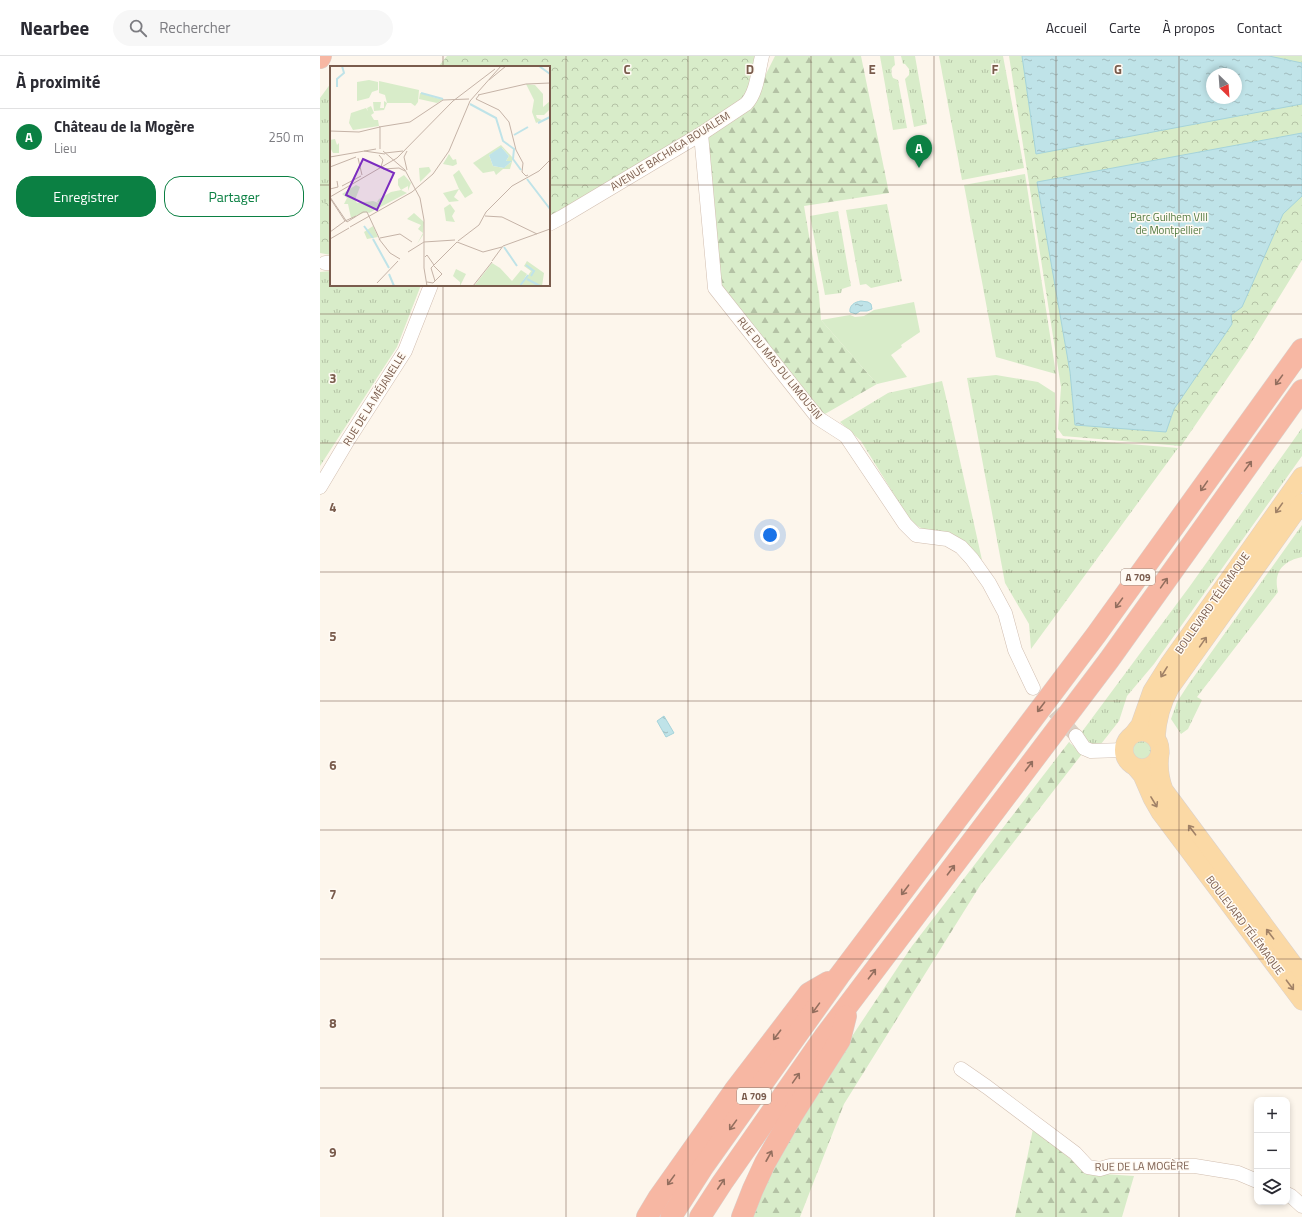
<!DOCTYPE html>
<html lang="fr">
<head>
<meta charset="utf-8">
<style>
	:root { --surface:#fff; --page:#f7f7f7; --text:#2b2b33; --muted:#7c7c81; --line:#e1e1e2; --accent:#0b8043 }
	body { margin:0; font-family:"Titillium Web",sans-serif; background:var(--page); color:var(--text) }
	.controls { position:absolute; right:12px; bottom:12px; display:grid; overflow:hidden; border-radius:8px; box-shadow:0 2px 6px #0003 }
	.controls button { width:36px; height:36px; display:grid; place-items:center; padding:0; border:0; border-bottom:1px solid var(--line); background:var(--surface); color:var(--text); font:20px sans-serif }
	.compass { position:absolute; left:886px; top:12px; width:36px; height:36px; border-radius:50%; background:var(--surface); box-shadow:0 2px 6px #0003; rotate:155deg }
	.you { position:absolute; left:450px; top:479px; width:14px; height:14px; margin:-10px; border:3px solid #fff; border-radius:50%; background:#1a73e8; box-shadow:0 0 0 6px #1a73e833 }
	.badge { display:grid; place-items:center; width:26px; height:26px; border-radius:50%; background:var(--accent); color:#fff; font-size:13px; font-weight:700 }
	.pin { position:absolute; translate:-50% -33px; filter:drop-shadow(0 1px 2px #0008) }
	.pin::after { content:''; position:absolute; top:21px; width:14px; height:12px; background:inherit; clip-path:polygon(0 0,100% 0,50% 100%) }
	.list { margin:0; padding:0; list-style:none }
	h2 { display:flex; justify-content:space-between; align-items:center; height:52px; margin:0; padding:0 16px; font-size:17px }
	h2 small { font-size:13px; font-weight:400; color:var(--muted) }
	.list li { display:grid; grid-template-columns:26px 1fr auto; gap:12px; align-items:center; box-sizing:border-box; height:56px; padding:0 16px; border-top:1px solid var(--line) }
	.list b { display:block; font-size:15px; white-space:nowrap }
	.list p { margin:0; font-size:13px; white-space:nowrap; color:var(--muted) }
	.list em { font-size:13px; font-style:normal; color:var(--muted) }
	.actions { display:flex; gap:8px; padding:12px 16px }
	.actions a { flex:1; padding:9px 0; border:1px solid var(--accent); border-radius:16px; text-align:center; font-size:14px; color:var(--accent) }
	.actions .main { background:var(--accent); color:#fff }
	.icon { flex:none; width:22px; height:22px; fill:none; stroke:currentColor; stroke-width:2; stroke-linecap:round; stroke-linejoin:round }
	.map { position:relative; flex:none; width:982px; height:1161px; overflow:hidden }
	header { display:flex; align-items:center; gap:24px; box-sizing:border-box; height:56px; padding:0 20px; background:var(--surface); border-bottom:1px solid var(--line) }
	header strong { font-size:19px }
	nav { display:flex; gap:22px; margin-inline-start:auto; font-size:14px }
	.search { width:280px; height:36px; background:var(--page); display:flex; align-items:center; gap:10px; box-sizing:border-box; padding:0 14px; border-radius:22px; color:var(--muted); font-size:15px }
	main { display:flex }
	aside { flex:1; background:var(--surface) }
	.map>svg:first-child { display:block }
	.grass { fill:url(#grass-tufts) }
	.forest { fill:url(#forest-firs) }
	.park { fill:url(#park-crowns); fill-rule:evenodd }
	.garden { fill:#d8ecc9 }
	.water { fill:url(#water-ripples); stroke:#a5d3da; fill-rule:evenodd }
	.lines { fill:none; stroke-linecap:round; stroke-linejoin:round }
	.minor-tunnel { stroke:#dcd0c4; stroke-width:14; stroke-dasharray:14 7; stroke-linecap:butt }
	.minor-casing { stroke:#d1beb0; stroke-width:15 }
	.major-casing { stroke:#dad1cd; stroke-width:19 }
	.highway-casing { stroke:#dad1cd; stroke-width:22 }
	.minor { stroke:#fff; stroke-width:14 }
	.major { stroke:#fbd9a5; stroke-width:18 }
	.highway { stroke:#f7b7a3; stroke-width:21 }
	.oneway { stroke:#936e5e }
	.oneway2 { stroke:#a18267 }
	.grid { fill:none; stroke:#7a5c4d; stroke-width:1; stroke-opacity:0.55 }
	.labels { text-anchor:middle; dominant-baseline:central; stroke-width:3; stroke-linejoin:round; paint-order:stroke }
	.shield { fill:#fffaf3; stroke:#a28b7f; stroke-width:1 }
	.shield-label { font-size:10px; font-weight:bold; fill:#7a5c4d }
	.street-label { font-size:11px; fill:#7a5c4d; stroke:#fffaf3 }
	.park-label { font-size:11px; fill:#537a41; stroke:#fffaf3 }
	.inset-river { fill:none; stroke:#bfe3e8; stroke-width:2 }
	.inset-road { fill:none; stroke:#c5b3a7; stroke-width:1 }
	.view { fill:#7b2cbf; fill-opacity:0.15; stroke:#7b2cbf; stroke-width:2 }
	.inset-edge { fill:none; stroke:#7a5c4d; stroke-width:2 }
	.grid-label { font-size:13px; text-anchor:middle; font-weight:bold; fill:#7a5c4d; stroke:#fffaf3; stroke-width:3; stroke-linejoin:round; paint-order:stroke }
</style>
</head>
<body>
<header>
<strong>Nearbee</strong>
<div class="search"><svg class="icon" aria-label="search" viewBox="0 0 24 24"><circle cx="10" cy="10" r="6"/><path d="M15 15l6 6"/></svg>Rechercher</div>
<nav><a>Accueil</a><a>Carte</a><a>À propos</a><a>Contact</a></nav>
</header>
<main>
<aside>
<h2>À proximité<small></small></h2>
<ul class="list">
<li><span class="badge">A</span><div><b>Château de la Mogère</b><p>Lieu</p></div><em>250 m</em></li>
</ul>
<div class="actions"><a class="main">Enregistrer</a><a>Partager</a></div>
</aside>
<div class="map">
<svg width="982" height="1161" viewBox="0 0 982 1161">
	<defs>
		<pattern id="grass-tufts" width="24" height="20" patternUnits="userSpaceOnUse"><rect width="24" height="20" fill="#d8ecc9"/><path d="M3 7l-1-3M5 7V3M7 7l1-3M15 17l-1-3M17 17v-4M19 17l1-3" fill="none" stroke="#b4c2a5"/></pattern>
		<pattern id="forest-firs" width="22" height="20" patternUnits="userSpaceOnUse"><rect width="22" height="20" fill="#d8ecc9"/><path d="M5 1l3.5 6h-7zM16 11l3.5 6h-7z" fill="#b4c2a5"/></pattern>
		<pattern id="park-crowns" width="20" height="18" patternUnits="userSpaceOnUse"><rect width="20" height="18" fill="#d8ecc9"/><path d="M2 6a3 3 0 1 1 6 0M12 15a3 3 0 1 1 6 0" fill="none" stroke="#b4c2a5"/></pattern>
		<pattern id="water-ripples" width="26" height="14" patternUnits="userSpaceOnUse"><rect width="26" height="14" fill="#bfe3e8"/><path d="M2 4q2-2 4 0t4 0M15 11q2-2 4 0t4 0" fill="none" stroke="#a0bbbe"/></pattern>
	</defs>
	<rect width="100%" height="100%" fill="#fdf6ec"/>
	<g class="grass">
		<path d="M560,0h14l1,9c-5,3 -4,8 -2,13l5,2 9,48 -14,2z"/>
		<polygon points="581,0 595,0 607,68 594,71 585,23 589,19 589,13 585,8 583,8"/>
		<polygon points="619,0 683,0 704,112 642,124"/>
		<polygon points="11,27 11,193 0,192 0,42"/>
		<polygon points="705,118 736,318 676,301 644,129"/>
		<polygon points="567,148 582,225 551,232 546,228 540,229 526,154"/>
		<polygon points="518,155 531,230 522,233 521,237 505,239 490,160"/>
		<polygon points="11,215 11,229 101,229 77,291 0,410 0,216"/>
		<polygon points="676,319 718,326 735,337 736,382 858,392 711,593 709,568 685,527 647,322"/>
		<polygon points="622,325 625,337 662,504 642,486 606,475 591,466 541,385 520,366 568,337"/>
		<polygon points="982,372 982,400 834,608 807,640 799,665 781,688 771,690 761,677 870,530"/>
		<path d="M982,469v32c-19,4 -29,15 -24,35l-81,105 5,3 -14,29 -7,5 -10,-15 6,-17 11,-17z"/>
		<circle cx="823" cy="694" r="10"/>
	</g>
	<g class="forest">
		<polygon points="455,0 541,0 569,137 484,150 499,239 501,264 557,328 498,362 395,232 381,79 432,46"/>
		<polygon points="749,686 762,698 661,828 524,1048 480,1161 433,1161 435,1142 483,1054 592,890"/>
		<polygon points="713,1073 768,1117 814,1120 802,1161 695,1161"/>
	</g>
	<g class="park">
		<polygon points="127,0 440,0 424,44 229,162 229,11 118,11"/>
		<path d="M689,0h293v204l-56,91 -65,95 -118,-10 -5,-7 3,-42zM892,18h24v24h-24z"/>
		<polygon points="11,140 11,199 0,197 0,153"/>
	</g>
	<polygon class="garden" points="594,246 600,276 581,289 582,291 571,299 587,321 557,328 501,264 530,259 535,261 544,260 554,254"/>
	<g class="water">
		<path d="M702,0h247l33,7v41l-266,50zM892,18h24v24h-24z"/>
		<polygon points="982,77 982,140 963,158 922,251 911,259 912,268 854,353 846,376 755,369 750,316 717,126"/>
		<path d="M541,245l7,1 3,2 1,5 -5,2h-7l-4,3 -6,-2c-1,-6 4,-10 11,-11z"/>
		<polygon points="344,660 354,677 346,681 337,665"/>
	</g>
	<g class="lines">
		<polyline class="minor-tunnel" points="720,640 756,680"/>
		<defs>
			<g id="minor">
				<polyline points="381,78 395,232 498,362 526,380 585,468 596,479 627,483 641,491 652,503 669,527 685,557 695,594 713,632"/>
				<path d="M229,168l13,-7 139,-83 45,-30c11,-11 12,-32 16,-48"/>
				<polyline points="5,207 11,207"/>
				<polyline points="0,431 28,384 85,295 111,229"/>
				<polyline points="756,680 764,692 771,695 804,694"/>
				<polyline points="641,1013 667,1031 755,1097 768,1111 780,1113 790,1110 875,1110 918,1117 937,1125"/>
				<polyline points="967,1138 971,1140 982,1150"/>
			</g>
			<g id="major">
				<circle cx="822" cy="694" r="18"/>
				<polyline points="813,678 820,669 832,635 849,608 982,420"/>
				<path d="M836,682c1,-19 5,-34 14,-50l132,-185"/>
				<path d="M840,697c-2,14 -1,24 4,37l138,186"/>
				<polyline points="816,712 822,719 832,742 840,756 982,945"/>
			</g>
			<g id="highway">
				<polyline points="0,2 1,0"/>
				<polyline points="327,1161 339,1141 414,1035 489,937 508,926"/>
				<polyline points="351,1161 383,1111 519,920 776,579 982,293"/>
				<polyline points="380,1161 402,1127 504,981 789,604 982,334"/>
				<polyline points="422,1161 433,1133 445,1107 473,1058 520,984 526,960"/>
			</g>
		</defs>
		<use href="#minor" class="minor-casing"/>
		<use href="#major" class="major-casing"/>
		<use href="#highway" class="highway-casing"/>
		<use href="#minor" class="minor"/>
		<use href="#major" class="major"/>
		<use href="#highway" class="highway"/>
	</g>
	<defs><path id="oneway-shaft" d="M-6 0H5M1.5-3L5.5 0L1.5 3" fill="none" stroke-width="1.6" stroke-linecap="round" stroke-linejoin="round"/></defs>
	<g class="oneway">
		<use href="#oneway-shaft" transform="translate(959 324) rotate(126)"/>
		<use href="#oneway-shaft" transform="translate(928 410) rotate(-54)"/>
		<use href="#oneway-shaft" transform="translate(884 430) rotate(125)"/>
		<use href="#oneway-shaft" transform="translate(844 527) rotate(-55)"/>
		<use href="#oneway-shaft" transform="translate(799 547) rotate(126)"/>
		<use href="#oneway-shaft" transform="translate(721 651) rotate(127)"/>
		<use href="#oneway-shaft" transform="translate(709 710) rotate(-53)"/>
		<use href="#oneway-shaft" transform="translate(631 814) rotate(-53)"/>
		<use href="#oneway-shaft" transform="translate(585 834) rotate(127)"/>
		<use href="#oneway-shaft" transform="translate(552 918) rotate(-53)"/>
		<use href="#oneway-shaft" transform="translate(496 952) rotate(126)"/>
		<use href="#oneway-shaft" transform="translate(457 979) rotate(127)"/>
		<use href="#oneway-shaft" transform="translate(476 1022) rotate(-55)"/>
		<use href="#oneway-shaft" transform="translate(413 1069) rotate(126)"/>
		<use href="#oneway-shaft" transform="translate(449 1100) rotate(-61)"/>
		<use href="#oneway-shaft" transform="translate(351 1124) rotate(126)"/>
		<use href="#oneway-shaft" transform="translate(401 1128) rotate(-56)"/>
	</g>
	<g class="oneway2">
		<use href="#oneway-shaft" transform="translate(959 452) rotate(125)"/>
		<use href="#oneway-shaft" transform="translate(883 586) rotate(-55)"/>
		<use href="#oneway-shaft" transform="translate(844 616) rotate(122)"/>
		<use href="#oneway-shaft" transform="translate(834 746) rotate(59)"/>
		<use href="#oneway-shaft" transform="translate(872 774) rotate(-127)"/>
		<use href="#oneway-shaft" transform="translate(950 878) rotate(-127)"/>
		<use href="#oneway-shaft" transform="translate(970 929) rotate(53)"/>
	</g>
	<path class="grid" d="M123,0v11M246,0v1161M368,0v1161M491,0v1161M614,0v1161M736,0v1161M859,0v1161M0,129h11M229,129h753M123,229v932M0,258h982M0,387h982M0,516h982M0,645h982M0,774h982M0,903h982M0,1032h982"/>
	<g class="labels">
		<g class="shield">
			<rect x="801" y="513" width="34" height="16" rx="3"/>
			<rect x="417" y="1032" width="34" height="16" rx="3"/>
		</g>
		<g class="shield-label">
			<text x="818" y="521">A 709</text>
			<text x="434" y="1040">A 709</text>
		</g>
		<g class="street-label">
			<text transform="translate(350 95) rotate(-32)">AVENUE BACHAGA BOUALEM</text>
			<text transform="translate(460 312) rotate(51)">RUE DU MAS DU LIMOUSIN</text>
			<text transform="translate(54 343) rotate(-58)">RUE DE LA MÉJANELLE</text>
			<text transform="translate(892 547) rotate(-55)">BOULEVARD TÉLÉMAQUE</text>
			<text transform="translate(925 869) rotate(53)">BOULEVARD TÉLÉMAQUE</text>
			<text transform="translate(822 1110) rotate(-1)">RUE DE LA MOGÈRE</text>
		</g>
		<g class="park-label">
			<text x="849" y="161">Parc Guilhem VIII<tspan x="849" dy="13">de Montpellier</tspan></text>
		</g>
	</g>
	<g transform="translate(10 10)">
		<rect width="220" height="220" fill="#fdf6ec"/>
		<path d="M99,101l2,4 -11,11 -1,-14zM71,124l6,3 -38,20 -12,-9h24l-4,-2 2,-3 12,-7zM84,147l10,9 -1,13 -6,9 6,-11 -5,-4 3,-4 -14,-6zM43,160l5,11 -11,2 -3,-7zM197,195l17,12 -2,13h-21l10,-15 -7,-5zM162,197l8,5 12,13 9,-11 6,4 -7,12h-46zM126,203l10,5 -6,12v-4l-7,-6z" fill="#d8ecc9"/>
		<path d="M196,18l9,1 8,9v13l7,-6v8l-6,6h-8l1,3 5,2 -6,3 -4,-11 2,-12zM90,27l16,5 8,1 -7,4 -18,-4zM171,79l12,13 -3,11h-7l-7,6 -2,-4 -11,2 -10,-10zM172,82l7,8 -3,5 5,1 -6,5 -2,-2 1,3 -11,-2 -4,-11zM119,88l4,6 3,-1 1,5 -4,2 -10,-2zM129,104l14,23 -8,5 -6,-9 -5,8 5,4 -10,1 -6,-9 16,-4 -6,-14zM74,109l7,8 -3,8v-5l-7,4 -3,-5v-6zM120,138l5,7 -3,5 3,6 -9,-1 -2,-13z" fill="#d8ecc9" fill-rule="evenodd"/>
		<path d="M49,15l40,9 -1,12 -3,4 -4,-3h-24l-2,-8 -6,-2z" fill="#d8ecc9"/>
		<path d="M39,14l9,2v8l-6,2 -3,6 -12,3v-19zM54,35l3,2 -3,7 -10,1 -1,-9h8l-1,6h4zM5,73l2,6 2,-2v10h-6l-3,-6v-7zM26,119l4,2 -5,13 2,3 16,-2 8,3 -12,6 -1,3 -2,-1 -15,6 -3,-14h-4l3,-6 -5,-4z" fill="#d8ecc9"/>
		<path d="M41,40l3,7 -3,2 3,5h4l1,6 -26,4 -4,-7 2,-10 15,-5 2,3 -1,-3z" fill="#d8ecc9"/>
		<path d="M171,81l8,9 -3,5h6l-8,7 -11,-2 -4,-11z" fill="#bfe3e8"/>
		<path class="inset-river" d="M209,0l11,8M7,21v-8l7,-6 -2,-7M91,27l22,6M140,38l26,14 7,23 11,8 -1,10 8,11M208,57l12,-6M184,69l14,-8M197,113l23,30M34,160l9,12M43,173l16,29M174,181l13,19M196,199l8,6 -3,5M59,208l5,12M197,213l13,7M190,220l8,-11"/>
		<path class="inset-road" d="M159,14l17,-14M148,29l48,-11 24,-1M149,29l-3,4 23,11 10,12 7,28 7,13 -1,9 4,4 2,-1M49,61l31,-5 33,-22 26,-1M0,65l29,1 21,-5v22M34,85l21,3M53,85l22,19 15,28 4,22v48l3,18M77,85l-3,6 3,13M55,87l18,-2M49,89l4,5 -2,7M0,91l46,-8M28,92l4,17M0,101l26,-10M53,103l16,-1 6,3M12,120l19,-10M0,123l8,-2 -1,-6M0,131l17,25 16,-10h4l13,28M0,131l67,-39 56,-57 42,-32M0,132l15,23 11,-5M155,150l17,1 35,17M20,161l62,-35 21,-18 16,-23 21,-50 31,-35M0,166l15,-11M50,172l20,-4 12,8M0,173l19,-11M49,173l11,14 10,6M128,175l21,-16 7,-13 26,-26 27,-15 11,-11M127,176l26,10 19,-5M78,186l16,-10 31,-2M95,191l2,-2 7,10M162,195l11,-15 47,-17M104,199l23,-23M104,199l-3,3 4,13M97,216l6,1 9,-9 -8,-8M47,217l21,-22M143,220l19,-24"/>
		<path class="view" d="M33,93l31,14 -17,37 -31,-15z"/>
		<rect width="220" height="220" class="inset-edge"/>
	</g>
	<g class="grid-label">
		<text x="307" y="18">C</text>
		<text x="430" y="18">D</text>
		<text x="552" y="18">E</text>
		<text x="675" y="18">F</text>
		<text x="798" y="18">G</text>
		<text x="13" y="327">3</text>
		<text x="13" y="456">4</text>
		<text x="13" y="585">5</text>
		<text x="13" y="714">6</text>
		<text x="13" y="843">7</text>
		<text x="13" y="972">8</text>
		<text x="13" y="1101">9</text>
	</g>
</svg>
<div class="controls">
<button>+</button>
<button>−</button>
<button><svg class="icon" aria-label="layers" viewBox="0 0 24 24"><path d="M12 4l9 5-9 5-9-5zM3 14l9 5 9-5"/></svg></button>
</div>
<svg class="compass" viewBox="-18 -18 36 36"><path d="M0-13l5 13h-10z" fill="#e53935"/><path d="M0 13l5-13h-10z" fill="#7c7c81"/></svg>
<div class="you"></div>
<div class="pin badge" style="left:599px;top:112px">A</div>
</div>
</main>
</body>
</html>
